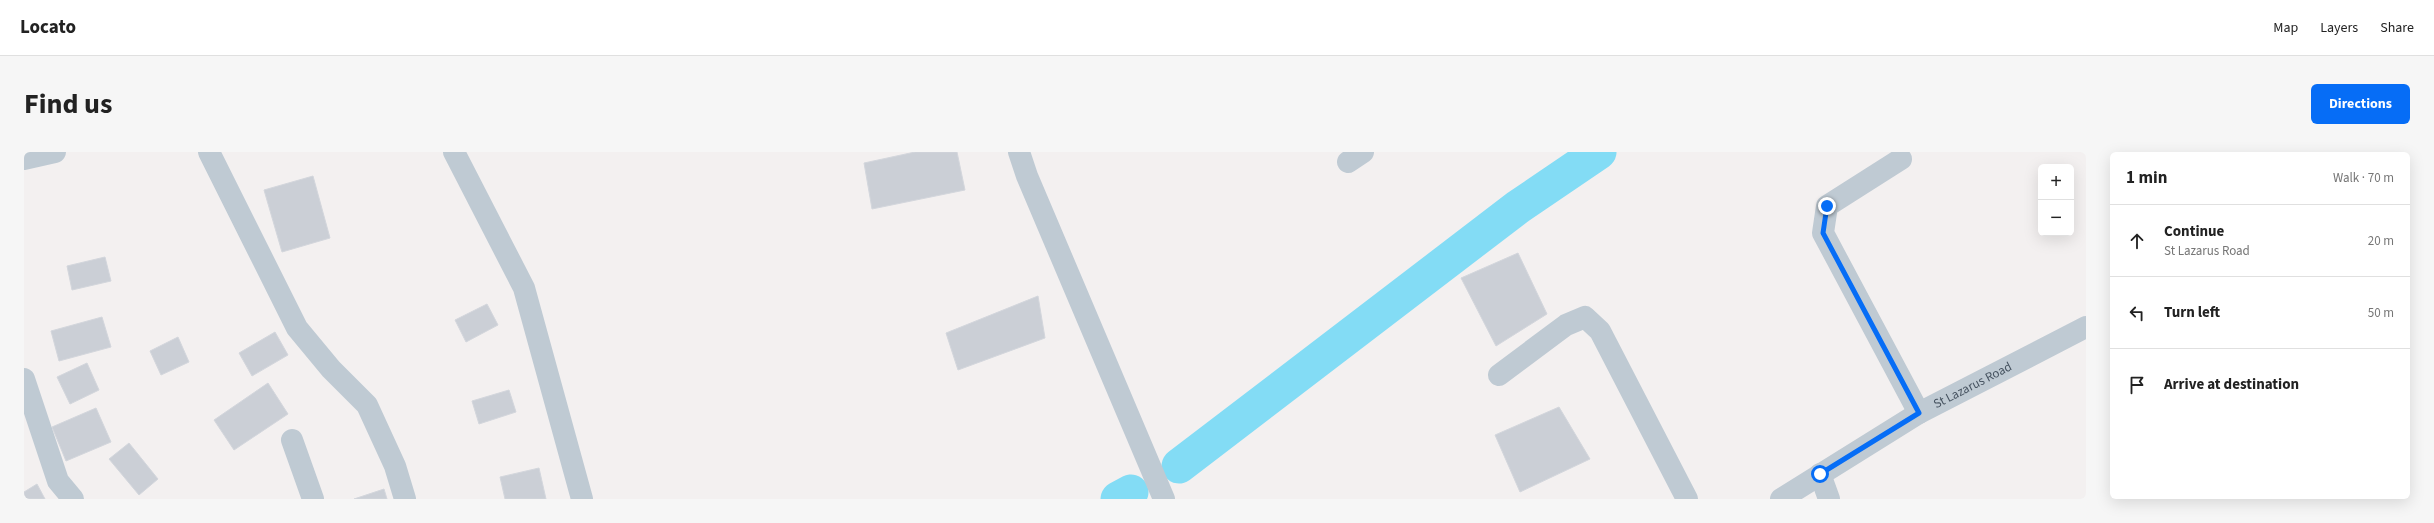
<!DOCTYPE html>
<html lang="en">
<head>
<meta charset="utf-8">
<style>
	:root { --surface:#fff; --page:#f6f6f6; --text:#222; --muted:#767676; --line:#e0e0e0; --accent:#066df6 }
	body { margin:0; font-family:"Source Sans 3",sans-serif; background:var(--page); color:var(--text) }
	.controls { position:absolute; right:12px; top:12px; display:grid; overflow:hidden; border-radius:6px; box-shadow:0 4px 16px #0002 }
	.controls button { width:36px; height:36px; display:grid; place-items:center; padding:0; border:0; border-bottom:1px solid var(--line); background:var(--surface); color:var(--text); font:20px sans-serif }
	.stop { position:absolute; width:12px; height:12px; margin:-9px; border:3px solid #066df6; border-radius:50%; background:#fff }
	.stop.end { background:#066df6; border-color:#fff; box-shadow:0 1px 4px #0008 }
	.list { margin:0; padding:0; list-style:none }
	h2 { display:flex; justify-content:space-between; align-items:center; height:52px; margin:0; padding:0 16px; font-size:17px }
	h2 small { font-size:13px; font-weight:400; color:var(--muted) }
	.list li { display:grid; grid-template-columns:26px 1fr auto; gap:12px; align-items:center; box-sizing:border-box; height:72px; padding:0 16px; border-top:1px solid var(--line) }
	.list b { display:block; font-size:15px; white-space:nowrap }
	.list p { margin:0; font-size:13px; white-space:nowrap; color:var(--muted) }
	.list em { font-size:13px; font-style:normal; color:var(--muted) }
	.icon { flex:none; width:22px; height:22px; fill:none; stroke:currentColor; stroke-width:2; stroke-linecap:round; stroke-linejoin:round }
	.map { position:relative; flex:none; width:2062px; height:347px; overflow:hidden; border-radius:6px }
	header { display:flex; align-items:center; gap:24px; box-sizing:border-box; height:56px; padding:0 20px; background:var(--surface); border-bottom:1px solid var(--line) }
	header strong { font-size:19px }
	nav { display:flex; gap:22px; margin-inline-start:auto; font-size:14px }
	.intro { display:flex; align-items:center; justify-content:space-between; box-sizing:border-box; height:96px; padding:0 24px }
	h1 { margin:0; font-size:28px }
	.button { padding:10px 18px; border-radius:6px; background:var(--accent); color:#fff; font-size:14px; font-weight:700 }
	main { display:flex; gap:24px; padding:0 24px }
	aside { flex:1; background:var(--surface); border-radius:6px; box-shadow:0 4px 16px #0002 }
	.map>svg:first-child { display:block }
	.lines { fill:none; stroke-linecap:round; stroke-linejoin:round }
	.canal { stroke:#83dcf5; stroke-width:35 }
	.building { fill:#cbcfd6; stroke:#d3d6dc }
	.street { stroke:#bfcad3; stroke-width:22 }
	.route { stroke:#066df6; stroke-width:5 }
	.labels { text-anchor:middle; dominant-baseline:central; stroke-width:3.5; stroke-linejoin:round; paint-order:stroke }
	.street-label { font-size:13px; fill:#465360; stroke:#fff }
</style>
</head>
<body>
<header>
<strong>Locato</strong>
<nav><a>Map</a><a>Layers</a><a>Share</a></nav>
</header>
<div class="intro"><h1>Find us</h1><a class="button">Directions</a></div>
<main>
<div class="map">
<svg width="2062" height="347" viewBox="0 0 2062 347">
	<rect width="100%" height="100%" fill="#f3f0f0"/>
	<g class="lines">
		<g class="canal">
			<polyline points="1155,314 1494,55 1575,0"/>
			<polyline points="1094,347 1107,340"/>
		</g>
	</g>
	<g class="building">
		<polygon points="891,0 933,0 941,38 848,57 840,11"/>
		<polygon points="289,24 306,86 258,100 240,38"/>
		<polygon points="1494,101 1523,162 1472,194 1437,126"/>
		<polygon points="81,105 87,129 48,138 43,114"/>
		<polygon points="1014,144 1021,186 934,218 922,181"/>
		<polygon points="463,152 474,173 442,190 431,168"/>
		<polygon points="78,165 87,195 35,209 27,179"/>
		<polygon points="251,180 264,203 228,224 215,201"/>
		<polygon points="154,185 165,210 137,223 126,199"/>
		<polygon points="63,211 75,238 46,252 33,225"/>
		<polygon points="244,231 264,262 210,298 190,268"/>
		<polygon points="485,238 492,260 455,272 448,249"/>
		<polygon points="1535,255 1566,307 1496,340 1471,283"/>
		<polygon points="72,256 87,290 42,309 28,275"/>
		<polygon points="105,291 134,327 115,343 85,307"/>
		<polygon points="515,316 522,347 481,347 476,325"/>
		<polygon points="13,332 21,347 0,347 0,340"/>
		<polygon points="360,337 363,347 330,347"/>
	</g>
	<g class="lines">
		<g class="street">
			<polyline points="185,0 273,176 307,217 343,253 371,314 381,347"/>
			<polyline points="430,0 500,136 558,347"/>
			<polyline points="995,0 1003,24 1140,347"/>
			<polyline points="0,7 31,0"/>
			<polyline points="1877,7 1803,54 1799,81 1895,261"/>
			<polyline points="1324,10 1339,0"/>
			<polyline points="1475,223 1542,173 1561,165 1576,179 1663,347"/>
			<polyline points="0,227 34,329 49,347"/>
			<polyline points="268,288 289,347"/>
			<polyline points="1796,322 1805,347"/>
			<path id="s1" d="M1757,347l138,-86 167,-86"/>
		</g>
	</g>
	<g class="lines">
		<polyline class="route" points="1796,322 1895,261 1799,81 1803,54"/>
	</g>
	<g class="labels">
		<g class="street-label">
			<text stroke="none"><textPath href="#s1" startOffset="223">St Lazarus Road</textPath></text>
		</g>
	</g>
</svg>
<div class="controls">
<button>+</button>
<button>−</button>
</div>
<div class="stop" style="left:1796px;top:322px"></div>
<div class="stop end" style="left:1803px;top:54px"></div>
</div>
<aside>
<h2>1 min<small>Walk · 70 m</small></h2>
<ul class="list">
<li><svg class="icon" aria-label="ahead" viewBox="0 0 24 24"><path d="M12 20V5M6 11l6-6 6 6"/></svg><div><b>Continue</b><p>St Lazarus Road</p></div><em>20 m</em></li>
<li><svg class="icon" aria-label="left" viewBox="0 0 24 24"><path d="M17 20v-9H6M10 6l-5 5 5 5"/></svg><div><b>Turn left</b></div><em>50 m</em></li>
<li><svg class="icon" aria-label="arrive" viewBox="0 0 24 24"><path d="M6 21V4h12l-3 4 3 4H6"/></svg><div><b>Arrive at destination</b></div></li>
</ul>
</aside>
</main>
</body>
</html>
